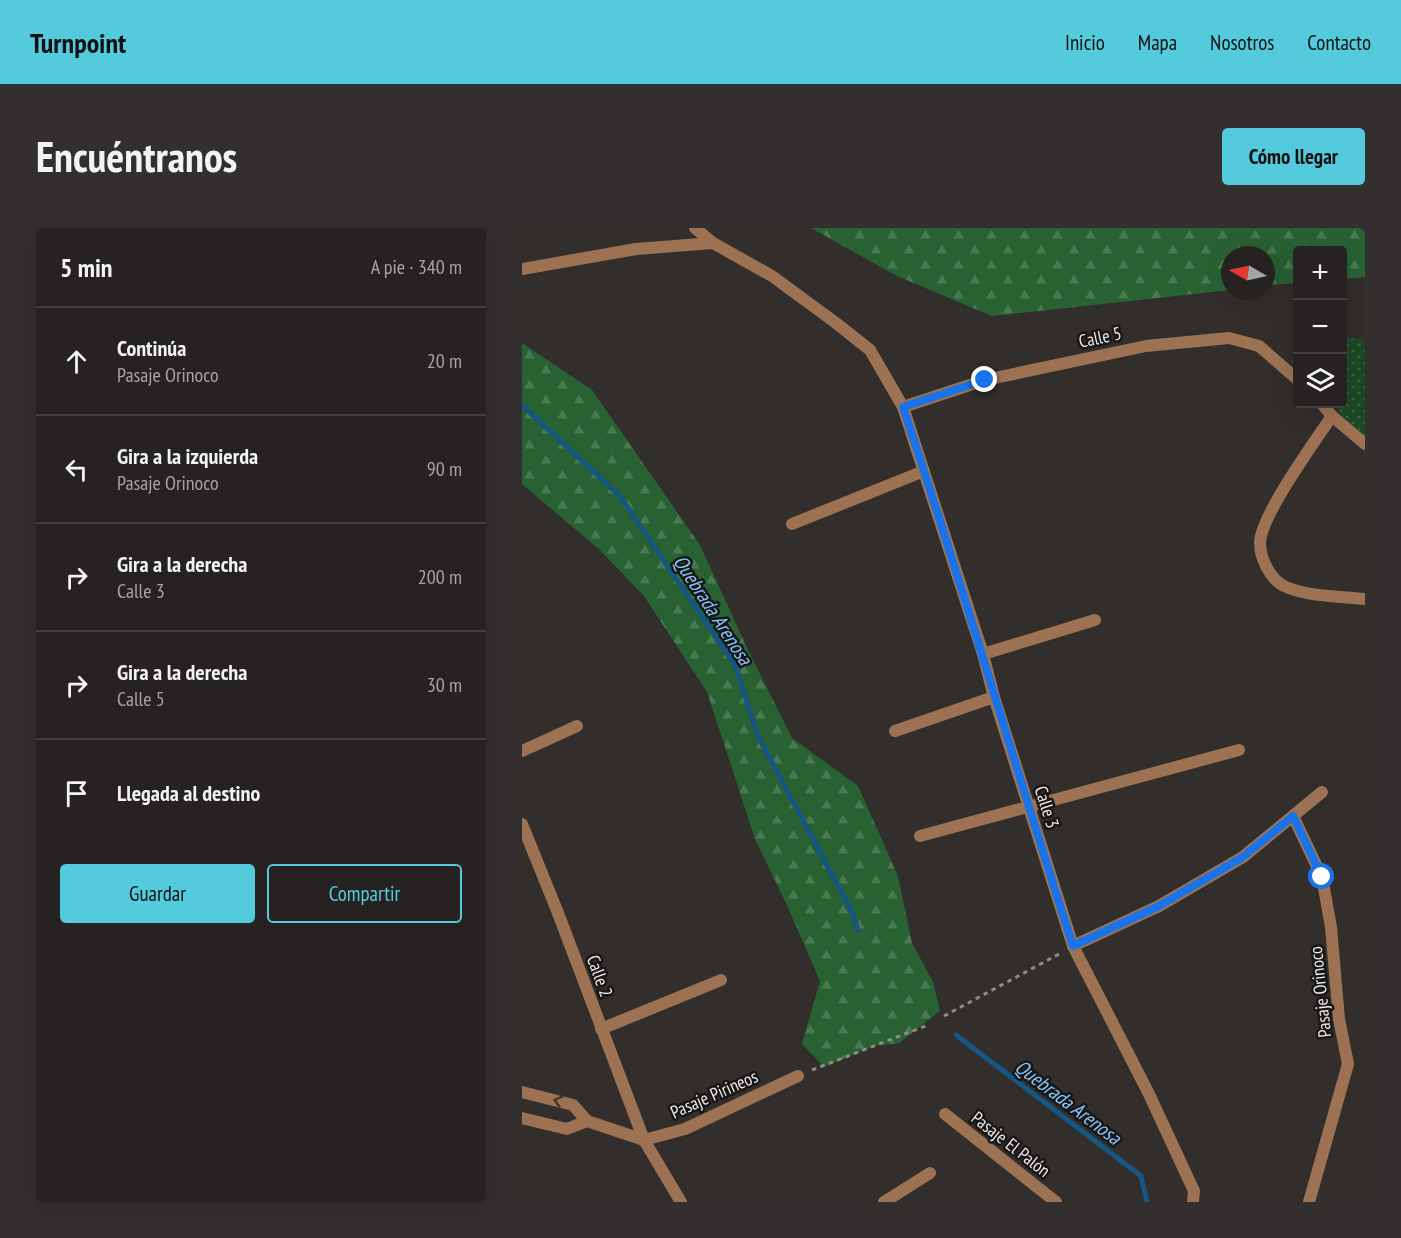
<!DOCTYPE html>
<html lang="es">
<head>
<meta charset="utf-8">
<style>
	:root { --surface:#262221; --page:#322f2e; --text:#f1f3f6; --muted:#a4a4a5; --line:#423f3f; --accent:#54cadd }
	body { margin:0; font-family:"PT Sans Narrow",sans-serif; background:var(--page); color:var(--text) }
	.controls { position:absolute; right:18px; top:18px; display:grid; overflow:hidden; border-radius:6px; box-shadow:0 6px 24px #0002 }
	.controls button { width:54px; height:54px; display:grid; place-items:center; padding:0; border:0; border-bottom:2px solid var(--line); background:var(--surface); color:var(--text); font:30px sans-serif }
	.compass { position:absolute; left:699px; top:18px; width:54px; height:54px; border-radius:50%; background:var(--surface); box-shadow:0 6px 24px #0002; rotate:279deg }
	.stop { position:absolute; width:18px; height:18px; margin:-14px; border:4px solid #1a73e8; border-radius:50%; background:#fff }
	.stop.end { background:#1a73e8; border-color:#fff; box-shadow:0 2px 6px #0008 }
	.list { margin:0; padding:0; list-style:none }
	h2 { display:flex; justify-content:space-between; align-items:center; height:78px; margin:0; padding:0 24px; font-size:26px }
	h2 small { font-size:20px; font-weight:400; color:var(--muted) }
	.list li { display:grid; grid-template-columns:39px 1fr auto; gap:18px; align-items:center; box-sizing:border-box; height:108px; padding:0 24px; border-top:2px solid var(--line) }
	.list b { display:block; font-size:22px; white-space:nowrap }
	.list p { margin:0; font-size:20px; white-space:nowrap; color:var(--muted) }
	.list em { font-size:20px; font-style:normal; color:var(--muted) }
	.actions { display:flex; gap:12px; padding:18px 24px }
	.actions a { flex:1; padding:14px 0; border:2px solid var(--accent); border-radius:6px; text-align:center; font-size:21px; color:var(--accent) }
	.actions .main { background:var(--accent); color:#111 }
	.icon { flex:none; width:33px; height:33px; fill:none; stroke:currentColor; stroke-width:2; stroke-linecap:round; stroke-linejoin:round }
	.map { position:relative; flex:none; width:843px; height:974px; overflow:hidden; border-radius:6px }
	header { display:flex; align-items:center; gap:36px; box-sizing:border-box; height:84px; padding:0 30px; background:var(--accent); color:#111 }
	header strong { font-size:28px }
	nav { display:flex; gap:33px; margin-inline-start:auto; font-size:21px }
	.intro { display:flex; align-items:center; justify-content:space-between; box-sizing:border-box; height:144px; padding:0 36px }
	h1 { margin:0; font-size:42px }
	.button { padding:15px 27px; border-radius:6px; background:var(--accent); color:#111; font-size:21px; font-weight:700 }
	main { display:flex; gap:36px; padding:0 36px }
	aside { flex:1; background:var(--surface); border-radius:6px; box-shadow:0 6px 24px #0002 }
	.map>svg:first-child { display:block }
	.forest { fill:url(#forest-firs) }
	.park { fill:url(#park-dots) }
	.lines { fill:none; stroke-linecap:round; stroke-linejoin:round }
	.stream { stroke:#155683; stroke-width:5 }
	.path { stroke:#8e8a89; stroke-width:3; stroke-dasharray:4.5 4.5; stroke-linecap:butt }
	.minor { stroke:#9d7252; stroke-width:12 }
	.oneway { stroke:#47372b }
	.route { stroke:#1a73e8; stroke-width:8 }
	.labels { text-anchor:middle; dominant-baseline:central; stroke-width:5; stroke-linejoin:round; paint-order:stroke }
	.street-label { font-size:18px; fill:#edeae9; stroke:#181716 }
	.water-label { font-size:20px; font-style:italic; fill:#85c7fd; stroke:#181716 }
</style>
</head>
<body>
<header>
<strong>Turnpoint</strong>
<nav><a>Inicio</a><a>Mapa</a><a>Nosotros</a><a>Contacto</a></nav>
</header>
<div class="intro"><h1>Encuéntranos</h1><a class="button">Cómo llegar</a></div>
<main>
<aside>
<h2>5 min<small>A pie · 340 m</small></h2>
<ul class="list">
<li><svg class="icon" aria-label="ahead" viewBox="0 0 24 24"><path d="M12 20V5M6 11l6-6 6 6"/></svg><div><b>Continúa</b><p>Pasaje Orinoco</p></div><em>20 m</em></li>
<li><svg class="icon" aria-label="left" viewBox="0 0 24 24"><path d="M17 20v-9H6M10 6l-5 5 5 5"/></svg><div><b>Gira a la izquierda</b><p>Pasaje Orinoco</p></div><em>90 m</em></li>
<li><svg class="icon" aria-label="right" viewBox="0 0 24 24"><path d="M7 20v-9h11M14 6l5 5-5 5"/></svg><div><b>Gira a la derecha</b><p>Calle 3</p></div><em>200 m</em></li>
<li><svg class="icon" aria-label="right" viewBox="0 0 24 24"><path d="M7 20v-9h11M14 6l5 5-5 5"/></svg><div><b>Gira a la derecha</b><p>Calle 5</p></div><em>30 m</em></li>
<li><svg class="icon" aria-label="arrive" viewBox="0 0 24 24"><path d="M6 21V4h12l-3 4 3 4H6"/></svg><div><b>Llegada al destino</b></div></li>
</ul>
<div class="actions"><a class="main">Guardar</a><a>Compartir</a></div>
</aside>
<div class="map">
<svg width="843" height="974" viewBox="0 0 843 974">
	<defs>
		<pattern id="forest-firs" width="22" height="20" patternUnits="userSpaceOnUse" patternTransform="scale(1.5)"><rect width="22" height="20" fill="#286233"/><path d="M5 1l3.5 6h-7zM16 11l3.5 6h-7z" fill="#487951"/></pattern>
		<pattern id="park-dots" width="8" height="8" patternUnits="userSpaceOnUse" patternTransform="scale(1.5)"><rect width="8" height="8" fill="#1c4925"/><path d="M2 2h.1M6 6h.1" fill="none" stroke="#3d6345" stroke-width="1.8" stroke-linecap="round"/></pattern>
	</defs>
	<rect width="100%" height="100%" fill="#322e2c"/>
	<g class="forest">
		<polygon points="289,0 843,0 843,49 821,51 820,22 776,22 775,55 744,58 744,27 708,27 708,62 470,88 375,48"/>
		<polygon points="0,115 70,162 178,317 226,422 270,510 336,558 376,648 390,715 411,754 418,783 377,815 352,818 302,839 280,816 298,753 265,677 233,611 185,464 122,368 78,322 0,256"/>
	</g>
	<polygon class="park" points="821,109 843,112 843,208 821,194 814,176 820,176"/>
	<g class="lines">
		<g class="stream">
			<polyline points="0,177 97,267 213,437 236,508 330,684 336,702"/>
			<polyline points="434,807 619,948 625,974"/>
		</g>
		<g class="path">
			<polyline points="422,788 539,725"/>
			<polyline points="290,842 406,797"/>
		</g>
		<g class="minor">
			<polyline points="173,0 191,15 250,48 314,95 348,122 381,179 461,426 472,469 551,718 627,866 672,963 671,974"/>
			<polyline points="0,41 114,21 191,15"/>
			<polyline points="800,176 810,188 843,216"/>
			<polyline points="381,179 463,152 624,118 707,110 737,118 776,152"/>
			<path d="M810,188c-17,25 -72,101 -72,127 0,15 10,36 24,43 23,11 56,10 81,13"/>
			<polyline points="270,296 402,243"/>
			<polyline points="461,426 573,392"/>
			<polyline points="373,503 472,469"/>
			<polyline points="0,523 55,498"/>
			<polyline points="771,588 800,649 809,699 817,791 826,836 787,974"/>
			<polyline points="0,596 36,685 122,912 159,974"/>
			<polyline points="398,608 717,522"/>
			<polyline points="551,718 637,678 721,629 800,564"/>
			<polyline points="79,801 199,752"/>
			<polyline points="0,864 51,877 65,893 122,912"/>
			<polyline points="423,886 534,974"/>
			<polyline points="0,890 45,901 65,893"/>
			<polyline points="122,912 163,901 276,848"/>
			<polyline points="362,974 408,945"/>
		</g>
	</g>
	<defs><path id="oneway-chevron" d="M-2-3.5L2.5 0L-2 3.5" fill="none" stroke-width="1.6" stroke-linecap="round" stroke-linejoin="round" transform="scale(1.5)"/></defs>
	<use class="oneway" href="#oneway-chevron" transform="translate(36 873) rotate(-165)"/>
	<g class="lines">
		<path class="route" d="M463,152l-82,27c60,179 112,360 170,539l86,-40 84,-49 50,-41 29,61"/>
	</g>
	<g class="labels">
		<g class="street-label">
			<text transform="translate(578 109) rotate(-12)">Calle 5</text>
			<text transform="translate(525 579) rotate(72)">Calle 3</text>
			<text transform="translate(78 748) rotate(70)">Calle 2</text>
			<text transform="translate(798 764) rotate(-96)">Pasaje Orinoco</text>
			<text transform="translate(192 866) rotate(-24)">Pasaje Pirineos</text>
			<text transform="translate(489 916) rotate(38)">Pasaje El Palón</text>
		</g>
		<g class="water-label">
			<text transform="translate(191 382) rotate(57)">Quebrada Arenosa</text>
			<text transform="translate(546 874) rotate(37)">Quebrada Arenosa</text>
		</g>
	</g>
</svg>
<div class="controls">
<button>+</button>
<button>−</button>
<button><svg class="icon" aria-label="layers" viewBox="0 0 24 24"><path d="M12 4l9 5-9 5-9-5zM3 14l9 5 9-5"/></svg></button>
</div>
<svg class="compass" viewBox="-18 -18 36 36"><path d="M0-13l5 13h-10z" fill="#e53935"/><path d="M0 13l5-13h-10z" fill="#a4a4a5"/></svg>
<div class="stop" style="left:800px;top:649px"></div>
<div class="stop end" style="left:463px;top:152px"></div>
</div>
</main>
</body>
</html>
